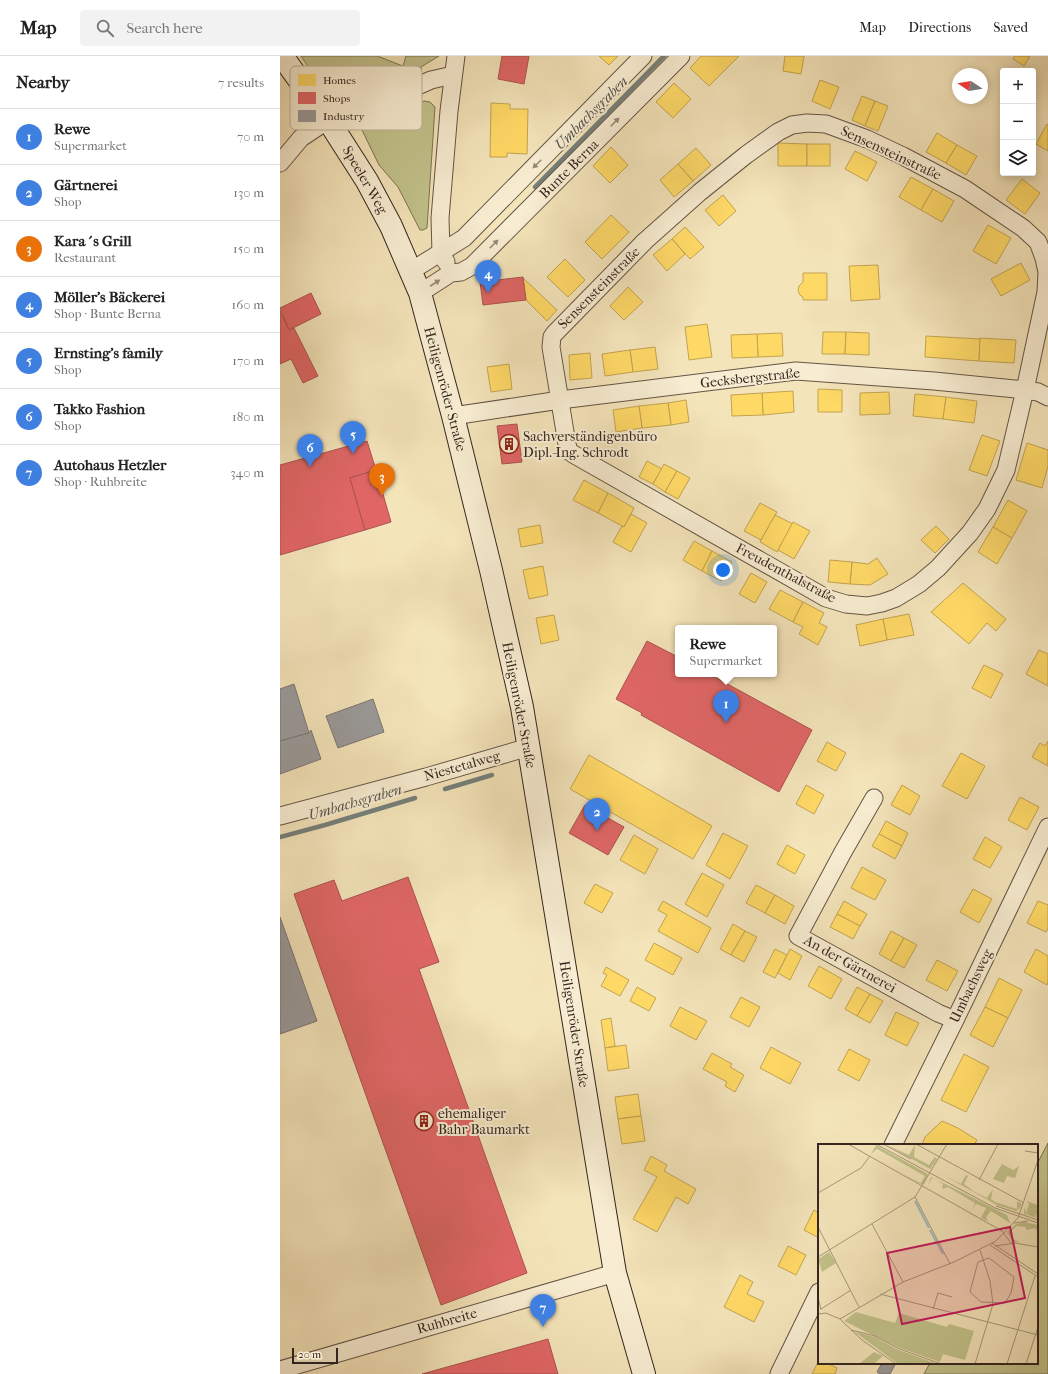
<!DOCTYPE html>
<html lang="en">
<head>
<meta charset="utf-8">
<style>
	:root { --surface:#fff; --page:#f2f2f2; --text:#222; --muted:#767676; --line:#e0e0e0; --accent:#d93025 }
	body { margin:0; font-family:"IM FELL French Canon",serif; background:var(--page); color:var(--text) }
	.controls { position:absolute; right:12px; top:12px; display:grid; overflow:hidden; border-radius:4px; box-shadow:0 2px 10px #0003 }
	.controls button { width:36px; height:36px; display:grid; place-items:center; padding:0; border:0; border-bottom:1px solid var(--line); background:var(--surface); color:var(--text); font:20px sans-serif }
	.compass { position:absolute; left:672px; top:12px; width:36px; height:36px; border-radius:50%; background:var(--surface); box-shadow:0 2px 10px #0003; rotate:282deg }
	.scale { position:absolute; left:12px; bottom:10px; width:46px; box-sizing:border-box; padding-left:4px; border:2px solid #34251f; border-top:0; font-size:11px; line-height:14px; white-space:nowrap; color:#34251f; -webkit-text-stroke:3px #f8edd2; paint-order:stroke }
	.you { position:absolute; left:443px; top:514px; width:14px; height:14px; margin:-10px; border:3px solid #fff; border-radius:50%; background:#1a73e8; box-shadow:0 0 0 6px #1a73e833 }
	.badge { display:grid; place-items:center; width:26px; height:26px; border-radius:50%; background:var(--accent); color:#fff; font-size:13px; font-weight:700 }
	.pin { position:absolute; translate:-50% -33px; filter:drop-shadow(0 1px 2px #0008) }
	.pin::after { content:''; position:absolute; top:21px; width:14px; height:12px; background:inherit; clip-path:polygon(0 0,100% 0,50% 100%) }
	.popup { position:absolute; left:395px; top:569px; width:102px; height:52px; box-sizing:border-box; display:grid; place-content:center; border-radius:4px; background:var(--surface); filter:drop-shadow(0 1px 3px #0005); font-size:13px; white-space:nowrap; color:var(--muted) }
	.popup b { font-size:15px; color:var(--text) }
	.popup::after { content:''; position:absolute; left:50%; top:100%; margin-left:-8px; border:8px solid transparent; border-top-color:var(--surface) }
	.list { margin:0; padding:0; list-style:none }
	h2 { display:flex; justify-content:space-between; align-items:center; height:52px; margin:0; padding:0 16px; font-size:17px }
	h2 small { font-size:13px; font-weight:400; color:var(--muted) }
	.list li { display:grid; grid-template-columns:26px 1fr auto; gap:12px; align-items:center; box-sizing:border-box; height:56px; padding:0 16px; border-top:1px solid var(--line) }
	.list b { display:block; font-size:15px; white-space:nowrap }
	.list p { margin:0; font-size:13px; white-space:nowrap; color:var(--muted) }
	.list em { font-size:13px; font-style:normal; color:var(--muted) }
	.icon { flex:none; width:22px; height:22px; fill:none; stroke:currentColor; stroke-width:2; stroke-linecap:round; stroke-linejoin:round }
	.map { position:relative; flex:none; width:768px; height:1318px; overflow:hidden }
	header { display:flex; align-items:center; gap:24px; box-sizing:border-box; height:56px; padding:0 20px; background:var(--surface); border-bottom:1px solid var(--line) }
	header strong { font-size:19px }
	nav { display:flex; gap:22px; margin-inline-start:auto; font-size:14px }
	.search { width:280px; height:36px; background:var(--page); display:flex; align-items:center; gap:10px; box-sizing:border-box; padding:0 14px; border-radius:4px; color:var(--muted); font-size:15px }
	main { display:flex }
	aside { flex:1; background:var(--surface) }
	.map>svg:first-child { display:block }
	.green { fill:#c2c28b; stroke:#7b7455 }
	.homes { fill:#ffd966; stroke:#c2a351 }
	.shops { fill:#e06666; stroke:#ac5251 }
	.industry { fill:#999; stroke:#7b7674 }
	.lines { fill:none; stroke-linecap:round; stroke-linejoin:round }
	.stream { stroke:#74807b; stroke-width:4.5 }
	.street-casing { stroke:#645546; stroke-width:19 }
	.secondary-casing { stroke:#34251f; stroke-width:24 }
	.street { stroke:#f8edd2; stroke-width:17 }
	.secondary { stroke:#f8edd2; stroke-width:22 }
	.oneway { fill:#968978 }
	.labels { text-anchor:middle; dominant-baseline:central; stroke-width:4; stroke-linejoin:round; paint-order:stroke }
	.street-label { font-size:14px; fill:#34251f; stroke:#f8edd2 }
	.poi-label { font-size:14px; fill:#34251f; stroke:#f8edd2; text-anchor:start }
	.water-label { font-size:15px; font-style:italic; fill:#54524d; stroke:#f8edd2 }
	.inset-river { fill:none; stroke:#9fbcb9; stroke-width:2 }
	.inset-road { fill:none; stroke:#a7987c; stroke-width:1 }
	.view { fill:#c2185b; fill-opacity:0.15; stroke:#c2185b; stroke-width:2 }
	.inset-edge { fill:none; stroke:#34251f; stroke-width:2 }
	.key { fill:#f8edd2; stroke:#bdb19c; stroke-width:1 }
	.key-label { font-size:11px; fill:#34251f }
</style>
</head>
<body>
<header>
<strong>Map</strong>
<div class="search"><svg class="icon" aria-label="search" viewBox="0 0 24 24"><circle cx="10" cy="10" r="6"/><path d="M15 15l6 6"/></svg>Search here</div>
<nav><a>Map</a><a>Directions</a><a>Saved</a></nav>
</header>
<main>
<aside>
<h2>Nearby<small>7 results</small></h2>
<ul class="list">
<li><span class="badge" style="background:#3f7fe0">1</span><div><b>Rewe</b><p>Supermarket</p></div><em>70 m</em></li>
<li><span class="badge" style="background:#3f7fe0">2</span><div><b>Gärtnerei</b><p>Shop</p></div><em>130 m</em></li>
<li><span class="badge" style="background:#e8710a">3</span><div><b>Kara´s Grill</b><p>Restaurant</p></div><em>150 m</em></li>
<li><span class="badge" style="background:#3f7fe0">4</span><div><b>Möller's Bäckerei</b><p>Shop · Bunte Berna</p></div><em>160 m</em></li>
<li><span class="badge" style="background:#3f7fe0">5</span><div><b>Ernsting's family</b><p>Shop</p></div><em>170 m</em></li>
<li><span class="badge" style="background:#3f7fe0">6</span><div><b>Takko Fashion</b><p>Shop</p></div><em>180 m</em></li>
<li><span class="badge" style="background:#3f7fe0">7</span><div><b>Autohaus Hetzler</b><p>Shop · Ruhbreite</p></div><em>340 m</em></li>
</ul>
</aside>
<div class="map">
<svg width="768" height="1318" viewBox="0 0 768 1318">
	<rect width="100%" height="100%" fill="#f4e4ba"/>
	<filter id="stains"><feTurbulence type="fractalNoise" baseFrequency=".005" numOctaves="4"/><feColorMatrix values="0 0 0 0 .2 0 0 0 0 .09 0 0 0 0 .02 0 0 0 .5 -.17"/></filter>
	<radialGradient id="worn" r=".72"><stop offset=".6" stop-color="#630" stop-opacity="0"/><stop offset="1" stop-color="#630" stop-opacity=".3"/></radialGradient>
	<g class="green">
		<path d="M21,0h76l26,10 3,-10h33l-18,11v5l-73,30c-3,0 -6,0 -9,-1 -15,-5 -29,-32 -38,-45z"/>
		<polygon points="144,45 150,46 155,51 147,172 143,174 140,174 118,131 99,109 82,74"/>
		<polygon points="768,1087 768,1318 644,1318 650,1307 757,1307 757,1108"/>
	</g>
	<g class="homes">
		<polygon points="319,0 338,0 329,9"/>
		<polygon points="421,0 459,0 429,30 410,12"/>
		<polygon points="505,0 524,0 521,18 503,15"/>
		<polygon points="735,0 750,0 744,10 733,3"/>
		<polygon points="540,24 559,31 550,53 532,45"/>
		<polygon points="394,27 411,43 393,62 376,46"/>
		<polygon points="582,40 595,45 585,70 572,64"/>
		<polygon points="595,45 608,50 598,75 585,70"/>
		<polygon points="211,47 230,48 230,53 248,53 247,98 227,97 227,101 210,101"/>
		<polygon points="767,68 768,69 768,95 756,88"/>
		<polygon points="657,77 677,89 666,107 646,96"/>
		<polygon points="498,87 527,88 527,110 498,110"/>
		<rect x="527" y="88" width="23" height="22"/>
		<polygon points="677,89 697,100 686,119 666,107"/>
		<polygon points="331,91 348,109 330,127 313,110"/>
		<polygon points="416,92 431,109 413,125 398,108"/>
		<polygon points="575,95 597,106 587,125 565,113"/>
		<polygon points="398,108 413,125 394,141 380,124"/>
		<polygon points="631,121 653,133 641,154 619,141"/>
		<polygon points="742,123 760,137 745,158 726,144"/>
		<polygon points="653,133 674,145 662,166 641,154"/>
		<polygon points="443,139 456,155 439,170 425,154"/>
		<polygon points="331,159 349,176 322,203 305,186"/>
		<polygon points="708,169 731,182 716,208 693,195"/>
		<polygon points="405,171 424,191 410,203 392,183"/>
		<polygon points="392,183 405,198 387,215 373,199"/>
		<polygon points="285,203 305,224 288,241 267,221"/>
		<polygon points="741,207 750,224 721,240 711,223"/>
		<polygon points="598,209 600,243 571,245 569,210"/>
		<polygon points="523,217 547,217 547,244 523,244 523,241 520,239 518,235 519,230 523,226"/>
		<polygon points="243,222 277,254 267,265 246,244"/>
		<polygon points="348,231 363,246 344,264 330,250"/>
		<polygon points="427,268 432,301 409,304 405,271"/>
		<polygon points="543,276 566,276 565,298 542,298"/>
		<polygon points="566,276 589,277 589,299 565,298"/>
		<polygon points="502,277 503,300 478,301 477,278"/>
		<polygon points="477,278 478,301 452,302 451,279"/>
		<polygon points="646,280 700,283 699,305 645,301"/>
		<polygon points="700,282 736,284 734,307 699,305"/>
		<polygon points="375,291 378,313 353,316 350,294"/>
		<polygon points="350,294 353,316 325,320 322,298"/>
		<polygon points="310,297 312,322 290,324 289,299"/>
		<polygon points="229,308 232,333 211,336 207,311"/>
		<polygon points="538,333 562,334 562,356 538,356"/>
		<polygon points="513,335 514,356 483,359 482,337"/>
		<polygon points="609,336 610,358 580,359 580,337"/>
		<polygon points="482,337 483,359 452,360 451,339"/>
		<polygon points="635,338 666,341 663,363 633,360"/>
		<polygon points="666,341 697,345 694,367 663,363"/>
		<polygon points="406,344 409,366 391,369 388,347"/>
		<polygon points="388,347 391,369 362,372 359,350"/>
		<polygon points="359,350 362,372 336,376 333,354"/>
		<polygon points="702,379 720,385 707,420 689,414"/>
		<polygon points="747,387 768,394 768,410 762,432 736,424"/>
		<polygon points="367,405 382,413 373,428 359,421"/>
		<polygon points="384,408 397,415 385,436 373,428"/>
		<polygon points="397,415 410,422 398,443 385,436"/>
		<polygon points="304,424 328,437 318,457 293,444"/>
		<polygon points="328,437 354,452 344,471 318,457"/>
		<polygon points="728,444 747,455 732,482 713,471"/>
		<polygon points="480,447 497,456 481,484 464,475"/>
		<polygon points="351,458 367,467 351,496 333,486 342,470 344,471"/>
		<polygon points="495,459 513,468 497,496 480,486"/>
		<polygon points="513,466 530,475 514,503 498,494"/>
		<polygon points="260,469 263,487 241,491 238,473"/>
		<polygon points="656,470 669,483 655,497 641,484"/>
		<polygon points="713,471 732,482 717,508 698,496"/>
		<polygon points="414,485 432,495 422,515 403,504"/>
		<polygon points="432,495 452,506 441,525 422,515"/>
		<polygon points="597,502 608,518 590,529 570,528 572,506 588,508"/>
		<polygon points="550,504 572,506 570,528 548,526"/>
		<polygon points="263,510 268,539 249,543 243,514"/>
		<polygon points="471,517 487,526 475,547 459,538"/>
		<polygon points="683,527 726,563 716,575 707,567 689,588 651,556"/>
		<polygon points="500,534 523,546 513,566 489,553"/>
		<polygon points="523,546 544,557 539,567 547,571 538,589 519,578 523,571 513,566"/>
		<polygon points="629,558 634,579 607,584 603,563"/>
		<polygon points="274,559 279,584 261,588 256,562"/>
		<polygon points="603,563 607,584 580,590 576,569"/>
		<polygon points="759,594 768,598 768,630 746,618"/>
		<polygon points="704,609 723,618 711,642 692,632"/>
		<polygon points="768,685 768,710 752,701 760,687 765,690"/>
		<polygon points="547,686 566,697 556,715 537,705"/>
		<polygon points="681,697 705,710 687,743 662,730"/>
		<polygon points="309,699 432,770 413,803 290,733"/>
		<polygon points="526,729 544,739 534,758 516,748"/>
		<polygon points="622,729 640,740 630,759 611,749"/>
		<polygon points="740,741 759,751 747,774 728,764"/>
		<polygon points="606,765 628,777 622,790 599,778"/>
		<polygon points="443,777 468,790 450,823 426,809"/>
		<polygon points="599,778 622,790 615,803 592,790"/>
		<polygon points="354,779 378,793 365,818 340,804"/>
		<polygon points="705,781 722,791 710,812 693,803"/>
		<polygon points="507,789 525,799 515,818 497,808"/>
		<polygon points="582,811 606,824 595,844 571,832"/>
		<polygon points="422,817 444,829 427,861 405,848"/>
		<polygon points="315,828 333,837 322,857 304,847"/>
		<polygon points="476,829 495,839 485,857 466,847"/>
		<polygon points="693,833 712,843 699,867 680,856"/>
		<polygon points="495,839 514,850 505,868 485,857"/>
		<polygon points="383,845 431,872 418,897 378,875 387,859 378,854"/>
		<polygon points="564,845 587,858 580,870 557,858"/>
		<polygon points="758,845 768,849 768,872 766,876 747,867"/>
		<polygon points="557,858 580,870 573,883 550,871"/>
		<polygon points="453,868 465,875 451,899 440,893"/>
		<polygon points="465,875 477,881 464,906 451,899"/>
		<polygon points="611,875 624,882 611,905 599,898"/>
		<polygon points="624,882 637,889 624,912 611,905"/>
		<polygon points="374,887 402,902 393,919 365,904"/>
		<polygon points="495,893 507,899 495,922 483,916"/>
		<polygon points="510,893 522,900 510,924 498,917"/>
		<polygon points="756,893 768,900 768,926 767,929 744,916"/>
		<polygon points="657,904 678,915 667,935 646,924"/>
		<polygon points="539,910 562,923 551,943 528,930"/>
		<polygon points="326,911 349,924 340,940 321,930 327,919 323,917"/>
		<polygon points="719,922 742,934 728,962 705,951"/>
		<polygon points="357,931 376,942 369,955 350,945"/>
		<polygon points="577,931 590,938 577,960 565,953"/>
		<polygon points="590,938 603,945 590,967 577,960"/>
		<polygon points="461,941 480,951 469,971 450,961"/>
		<polygon points="400,951 427,965 416,984 390,970"/>
		<polygon points="705,951 728,962 713,991 690,979"/>
		<polygon points="616,956 639,967 627,990 605,979"/>
		<polygon points="331,962 335,990 325,992 321,964"/>
		<polygon points="346,989 349,1012 328,1015 325,992"/>
		<polygon points="491,991 521,1007 510,1028 480,1012"/>
		<polygon points="569,993 590,1004 579,1025 558,1014"/>
		<polygon points="432,997 452,1008 450,1011 464,1019 455,1036 445,1030 447,1026 423,1013"/>
		<polygon points="684,998 709,1011 686,1056 661,1044"/>
		<polygon points="358,1038 361,1060 338,1063 335,1041"/>
		<polygon points="361,1060 365,1085 342,1088 338,1063"/>
		<polygon points="662,1065 678,1072 697,1084 694,1089 642,1089 645,1081"/>
		<polygon points="371,1100 387,1109 384,1115 416,1133 408,1148 396,1141 377,1176 353,1163 377,1121 364,1114"/>
		<polygon points="534,1154 539,1157 539,1182 524,1174"/>
		<polygon points="508,1190 526,1199 516,1219 498,1210"/>
		<polygon points="460,1219 473,1226 467,1238 484,1246 474,1266 444,1251"/>
		<polygon points="539,1304 539,1307 547,1307 557,1312 555,1318 532,1318"/>
	</g>
	<g class="shops">
		<polygon points="222,0 249,0 244,28 218,23"/>
		<polygon points="243,221 246,244 203,249 200,226"/>
		<polygon points="31,237 41,258 9,274 0,252"/>
		<polygon points="0,255 9,274 14,272 38,320 23,327 11,303 0,308"/>
		<polygon points="237,368 242,406 222,408 217,370"/>
		<polygon points="87,385 96,414 70,422 85,474 0,499 0,409"/>
		<polygon points="96,414 111,466 85,474 70,422"/>
		<polygon points="367,585 398,601 398,618 429,618 532,674 499,736 361,659 362,657 336,643"/>
		<polygon points="305,749 344,771 328,799 289,777"/>
		<polygon points="128,821 159,906 139,913 247,1217 161,1249 14,838 54,824 62,845"/>
		<polygon points="268,1283 278,1318 142,1318"/>
	</g>
	<g class="industry">
		<polygon points="14,628 29,677 0,685 0,633"/>
		<polygon points="93,643 104,676 58,692 46,660"/>
		<polygon points="31,674 41,703 0,718 0,685 29,677"/>
		<polygon points="0,861 37,965 0,978"/>
		<polygon points="602,1307 616,1307 610,1318 600,1318 597,1316"/>
	</g>
	<g class="lines">
		<g class="stream">
			<polyline points="255,131 384,0"/>
			<polyline points="165,733 212,719"/>
			<polyline points="0,781 45,769 135,742"/>
		</g>
		<defs>
			<g id="street">
				<polygon points="527,67 546,68 587,83 623,100 685,133 743,172 758,186 764,202 767,216 766,236 745,334 726,414 707,453 690,477 658,512 639,528 616,542 602,547 587,550 566,548 546,542 293,398 289,395 287,388 271,291 272,281 274,278 365,185 420,136 466,99 498,76 512,69"/>
				<polyline points="0,107 21,82 48,64 77,57 151,24 173,19"/>
				<polyline points="166,206 161,197 160,162 169,55 176,0"/>
				<polyline points="131,215 184,182 363,0"/>
				<polyline points="140,237 171,217 181,216 192,210 401,0"/>
				<polyline points="173,360 280,344 516,315 654,325 745,334 758,336 768,341"/>
				<polyline points="594,742 563,796 518,880 658,957 675,964"/>
				<polyline points="0,760 146,721 249,691"/>
				<polyline points="613,1089 675,964 768,771"/>
				<polyline points="0,1314 335,1217"/>
				<polyline points="499,1318 539,1236"/>
			</g>
			<polyline id="secondary" points="2,0 48,64 87,125 111,170 140,237 173,360 211,514 242,651 335,1217 364,1318"/>
		</defs>
		<use href="#street" class="street-casing"/>
		<use href="#secondary" class="secondary-casing"/>
		<use href="#street" class="street"/>
		<use href="#secondary" class="secondary"/>
	</g>
	<defs><path id="oneway-solid" d="M-6-.8H1V-3.2L6.5 0L1 3.2V.8H-6Z"/></defs>
	<g class="oneway">
		<use href="#oneway-solid" transform="translate(335 66) rotate(-45)"/>
		<use href="#oneway-solid" transform="translate(257 108) rotate(135)"/>
		<use href="#oneway-solid" transform="translate(214 188) rotate(-45)"/>
		<use href="#oneway-solid" transform="translate(155 227) rotate(-33)"/>
	</g>
	<defs>
		<symbol id="building-ring" viewBox="-11 -11 22 22"><circle r="9.5" fill="#f8edd2" stroke="#8f2418" stroke-width="1.5"/><path d="M-4-6H4V6H1V3H-1V6H-4ZM-2.5-4.3h1.7v1.8h-1.7ZM.8-4.3h1.7v1.8H.8ZM-2.5-1h1.7V.8h-1.7ZM.8-1h1.7V.8H.8Z" fill="#8f2418"/></symbol>
	</defs>
	<g fill-rule="evenodd">
		<use href="#building-ring" x="218" y="377" width="22" height="22"/>
		<use href="#building-ring" x="133" y="1054" width="22" height="22"/>
	</g>
	<g class="labels">
		<g class="street-label">
			<text transform="translate(611 97) rotate(25)">Sensensteinstraße</text>
			<text transform="translate(289 113) rotate(-45)">Bunte Berna</text>
			<text transform="translate(85 124) rotate(60)">Speeler Weg</text>
			<text transform="translate(319 232) rotate(-45)">Sensensteinstraße</text>
			<text transform="translate(470 322) rotate(-6)">Gecksbergstraße</text>
			<text transform="translate(165 333) rotate(75)">Heiligenröder Straße</text>
			<text transform="translate(506 517) rotate(28)">Freudenthalstraße</text>
			<text transform="translate(239 649) rotate(79)">Heiligenröder Straße</text>
			<text transform="translate(182 710) rotate(-16)">Niestetalweg</text>
			<text transform="translate(570 908) rotate(29)">An der Gärtnerei</text>
			<text transform="translate(691 930) rotate(-64)">Umbachsweg</text>
			<text transform="translate(294 968) rotate(81)">Heiligenröder Straße</text>
			<text transform="translate(167 1265) rotate(-16)">Ruhbreite</text>
		</g>
		<g class="poi-label">
			<text x="243" y="380">Sachverständigenbüro<tspan x="243" dy="16">Dipl.-Ing. Schrodt</tspan></text>
			<text x="158" y="1057">ehemaliger<tspan x="158" dy="16">Bahr Baumarkt</tspan></text>
		</g>
		<g class="water-label">
			<text transform="translate(311 57) rotate(-45)">Umbachsgraben</text>
			<text transform="translate(75 746) rotate(-16)">Umbachsgraben</text>
		</g>
	</g>
	<g transform="translate(538 1088)">
		<rect width="220" height="220" fill="#f4e4ba"/>
		<path d="M67,0l24,11 6,-10 -1,12 15,8 6,-8 2,2 -7,10zM58,1l52,29 -4,10h-3l-18,-10 18,9 4,-7 -48,-27 -6,5zM184,20l11,6 6,-4 -4,12 -8,-2 -3,7 -11,-4zM120,28l23,12 5,-9 2,1 -4,8 9,7 14,7 6,-9 -2,10 4,3 22,7v-8l5,3 -2,4 -4,3 -19,-6zM113,33l76,38 3,8 -19,-12 -5,6 2,4 -7,-3 5,-10 -10,-4 -4,5 3,-6 -27,-16 -6,2 1,-5 -8,-5 -3,-1 -5,9zM208,57l12,4v11l-4,-1 4,3 -14,-4v-7l2,6 1,1h3l-4,-1 3,-9zM206,78l14,3 -2,6 -1,-3 -9,2v-3l-9,-1 -5,4 -1,8 8,4h-6l-6,-10 9,-8zM11,108l7,11 -14,9 -4,-13zM38,168l39,11 4,-10 48,14 2,-3 25,7 -9,29 -22,-6 -3,8 -43,-15 -53,-26zM37,188l20,5 21,12 41,15h-39zM56,208l9,4 -9,8h-15z" fill="#c2c28b"/>
		<path class="inset-river" d="M97,57l14,27M112,86l13,24"/>
		<path class="inset-road" d="M30,0l154,87 9,12M58,0l119,64 43,15M65,0l28,15M98,0l108,59M207,7l13,2M161,36l19,-36M0,49l43,-25 9,-12M97,53l35,67M178,62l42,14M196,79l14,-2M54,80l31,58M0,83l41,80M174,99l46,31M172,101l48,32M177,102l20,-3 23,4M0,113l97,-60 32,-53M171,114l25,19 -3,16 -6,10 -24,-1 -11,-10 8,-30zM62,150l158,41M0,153l3,13M3,165l30,-19M115,165l5,-16 14,4M0,170l8,-1 14,6M22,175l63,-37 51,-20 42,-21 22,-23 20,-58M22,175l22,21 34,24M33,186l24,6 22,12 44,16M157,220l18,-60 -3,-23 -10,-31M189,220l28,-88M208,220l12,-37"/>
		<path class="view" d="M192,83l15,71 -123,26 -15,-71z"/>
		<rect width="220" height="220" class="inset-edge"/>
	</g>
	<rect x="10" y="10" width="132" height="64" rx="6" class="key"/>
	<rect x="18" y="18" width="18" height="12" fill="#ffd966"/>
	<rect x="18" y="36" width="18" height="12" fill="#e06666"/>
	<rect x="18" y="54" width="18" height="12" fill="#999"/>
	<g class="key-label">
		<text x="43" y="28">Homes</text>
		<text x="43" y="46">Shops</text>
		<text x="43" y="64">Industry</text>
	</g>
	<rect width="100%" height="100%" filter="url(#stains)"/>
	<rect width="100%" height="100%" fill="url(#worn)"/>
</svg>
<div class="controls">
<button>+</button>
<button>−</button>
<button><svg class="icon" aria-label="layers" viewBox="0 0 24 24"><path d="M12 4l9 5-9 5-9-5zM3 14l9 5 9-5"/></svg></button>
</div>
<svg class="compass" viewBox="-18 -18 36 36"><path d="M0-13l5 13h-10z" fill="#e53935"/><path d="M0 13l5-13h-10z" fill="#767676"/></svg>
<div class="scale">20 m</div>
<div class="you"></div>
<div class="pin badge" style="left:446px;top:667px;background:#3f7fe0">1</div>
<div class="popup"><b>Rewe</b>Supermarket</div>
<div class="pin badge" style="left:317px;top:775px;background:#3f7fe0">2</div>
<div class="pin badge" style="left:102px;top:440px;background:#e8710a">3</div>
<div class="pin badge" style="left:208px;top:237px;background:#3f7fe0">4</div>
<div class="pin badge" style="left:73px;top:398px;background:#3f7fe0">5</div>
<div class="pin badge" style="left:30px;top:411px;background:#3f7fe0">6</div>
<div class="pin badge" style="left:263px;top:1271px;background:#3f7fe0">7</div>
</div>
</main>
</body>
</html>
